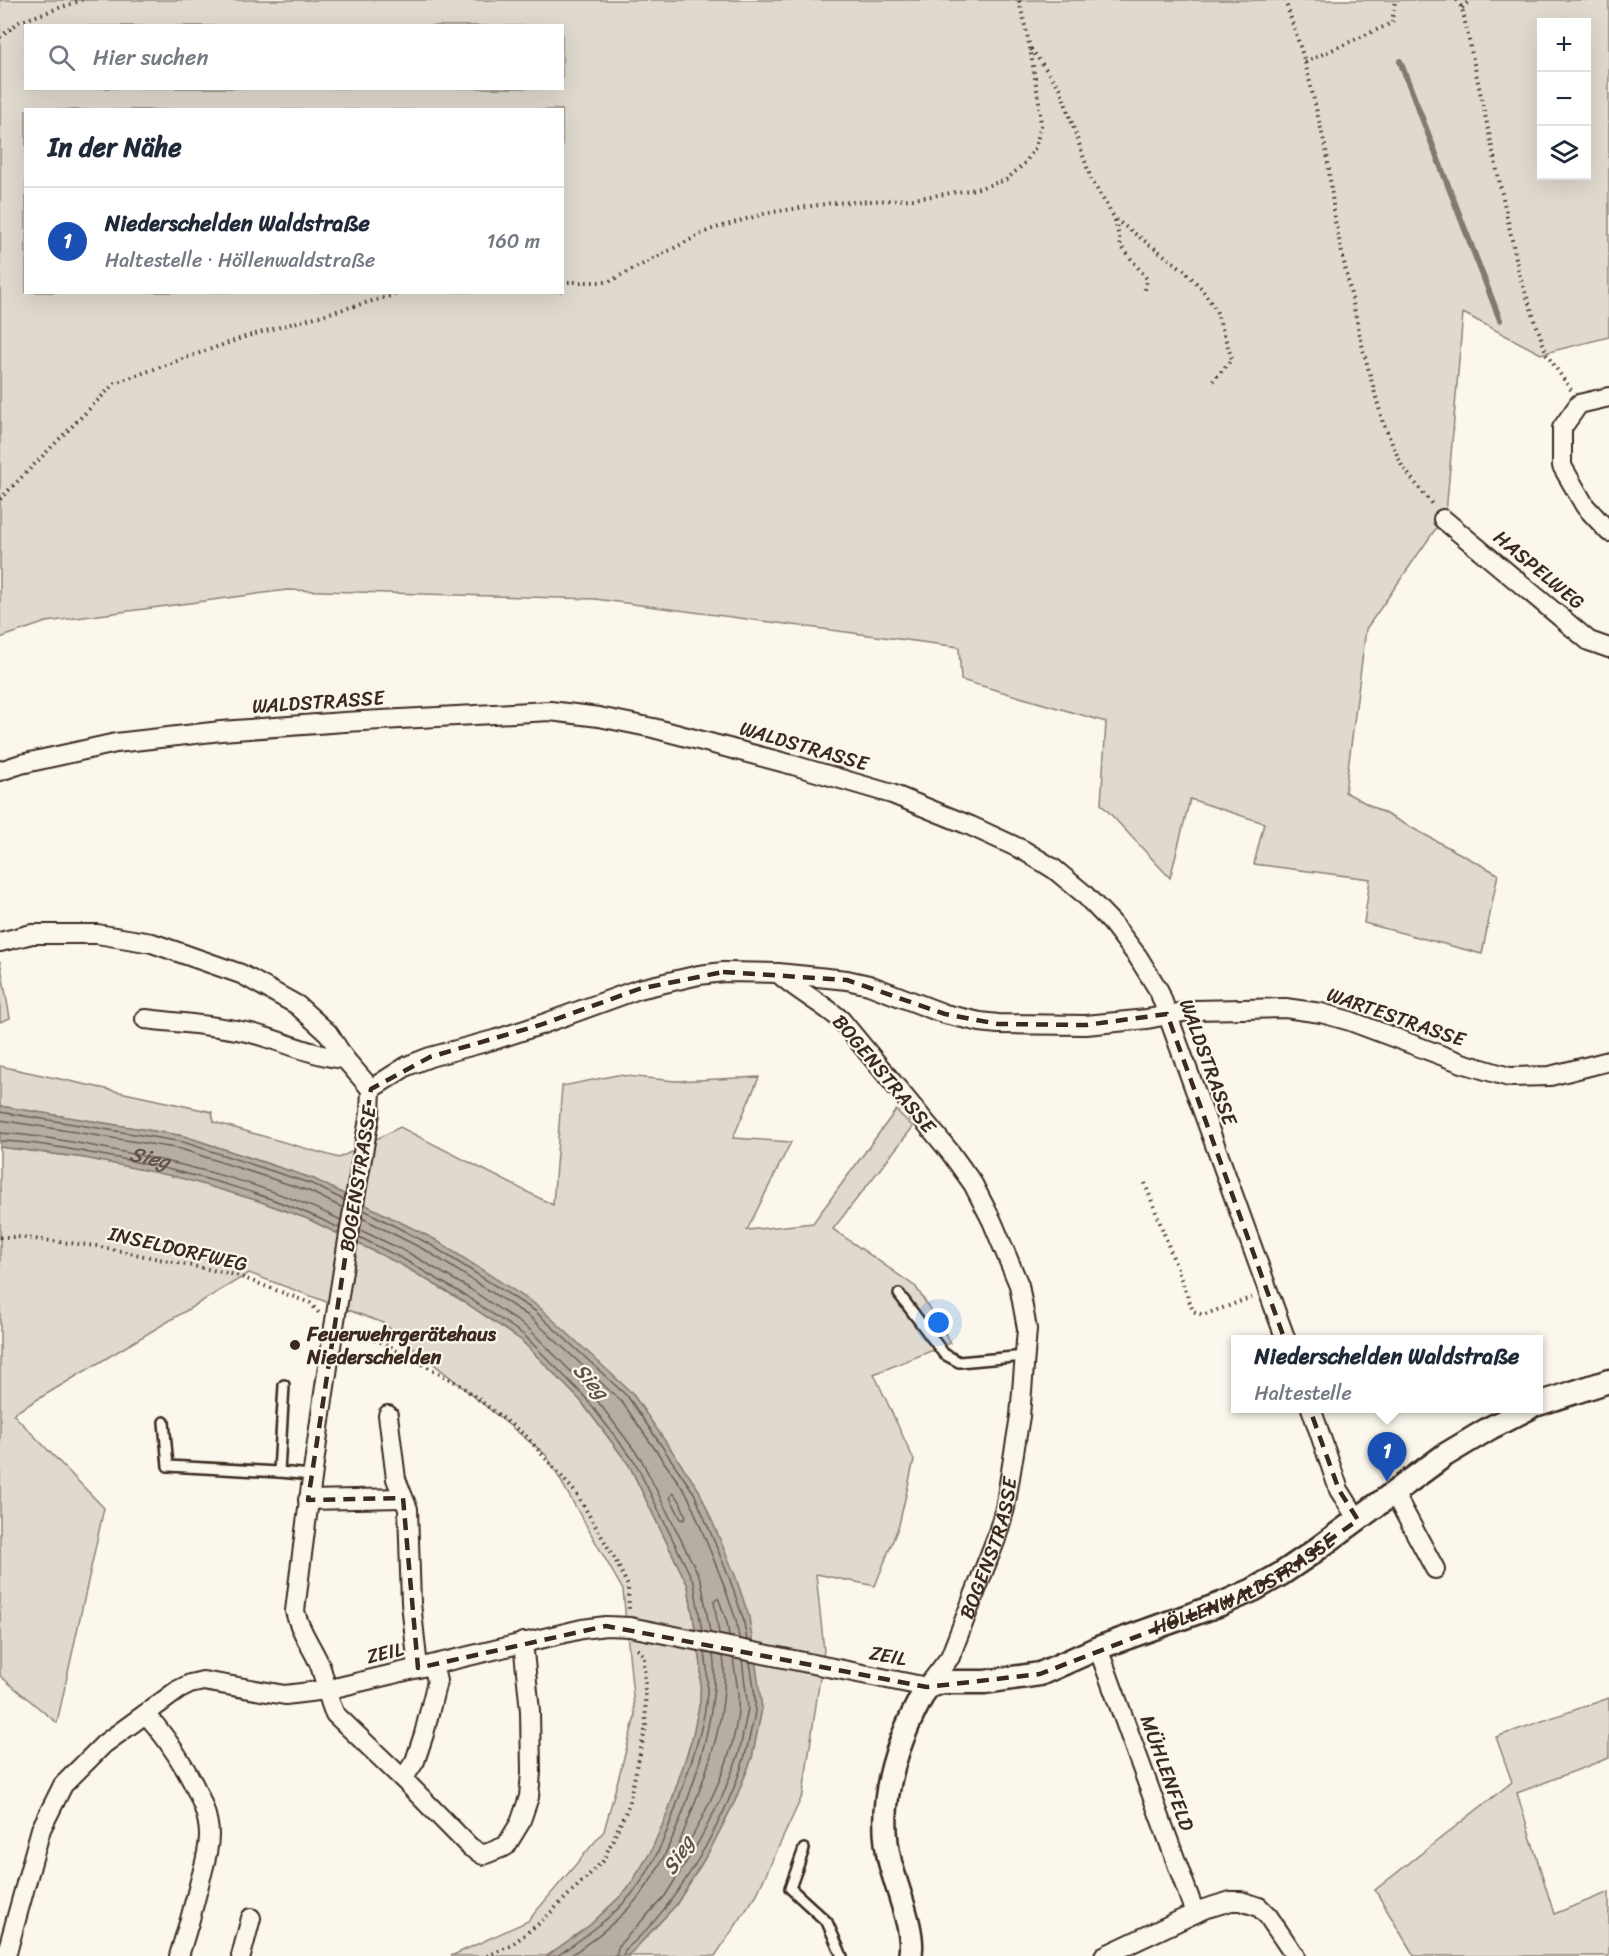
<!DOCTYPE html>
<html lang="de">
<head>
<meta charset="utf-8">
<style>
	:root { --surface:#fff; --page:#f6f6f7; --text:#1f2937; --muted:#747a83; --line:#e0e1e3; --accent:#7c3aed }
	body { margin:0; font-family:Sriracha,sans-serif; background:var(--page); color:var(--text) }
	.controls { position:absolute; right:18px; top:18px; display:grid; overflow:hidden; border-radius:0px; box-shadow:0 6px 24px #0002 }
	.controls button { width:54px; height:54px; display:grid; place-items:center; padding:0; border:0; border-bottom:2px solid var(--line); background:var(--surface); color:var(--text); font:30px sans-serif }
	.you { position:absolute; left:939px; top:1323px; width:21px; height:21px; margin:-15px; border:4px solid #fff; border-radius:50%; background:#1a73e8; box-shadow:0 0 0 9px #1a73e833 }
	.badge { display:grid; place-items:center; width:39px; height:39px; border-radius:50%; background:var(--accent); color:#fff; font-size:20px; font-weight:700 }
	.pin { position:absolute; translate:-50% -50px; filter:drop-shadow(0 2px 3px #0008) }
	.pin::after { content:''; position:absolute; top:32px; width:21px; height:18px; background:inherit; clip-path:polygon(0 0,100% 0,50% 100%) }
	.popup { position:absolute; left:1231px; top:1335px; width:312px; height:78px; box-sizing:border-box; display:grid; place-content:center; border-radius:0px; background:var(--surface); filter:drop-shadow(0 2px 4px #0005); font-size:20px; white-space:nowrap; color:var(--muted) }
	.popup b { font-size:22px; color:var(--text) }
	.popup::after { content:''; position:absolute; left:50%; top:100%; margin-left:-12px; border:12px solid transparent; border-top-color:var(--surface) }
	.list { margin:0; padding:0; list-style:none }
	h2 { display:flex; justify-content:space-between; align-items:center; height:78px; margin:0; padding:0 24px; font-size:26px }
	h2 small { font-size:20px; font-weight:400; color:var(--muted) }
	.list li { display:grid; grid-template-columns:39px 1fr auto; gap:18px; align-items:center; box-sizing:border-box; height:108px; padding:0 24px; border-top:2px solid var(--line) }
	.list b { display:block; font-size:22px; white-space:nowrap }
	.list p { margin:0; font-size:20px; white-space:nowrap; color:var(--muted) }
	.list em { font-size:20px; font-style:normal; color:var(--muted) }
	.icon { flex:none; width:33px; height:33px; fill:none; stroke:currentColor; stroke-width:2; stroke-linecap:round; stroke-linejoin:round }
	.map { position:relative; flex:none; width:1609px; height:1956px; overflow:hidden }
	.search { position:absolute; background:var(--surface); box-shadow:0 6px 24px #0002; left:24px; top:24px; width:540px; height:66px; display:flex; align-items:center; gap:15px; box-sizing:border-box; padding:0 21px; border-radius:0px; color:var(--muted); font-size:22px }
	.panel { position:absolute; background:var(--surface); box-shadow:0 6px 24px #0002; left:24px; top:108px; width:540px; height:186px; border-radius:0px }
	.map>svg:first-child { display:block }
	.green { fill:#dfd9ce; stroke:#8d8276; stroke-width:1.5; fill-rule:evenodd }
	.water { fill:#b6aea2; stroke:#85796d; stroke-width:1.5 }
	.lines { fill:none; stroke-linecap:round; stroke-linejoin:round }
	.shore { stroke:#6c5f53; stroke-width:1.5 }
	.stream { stroke:#85796d; stroke-width:6 }
	.service-casing { stroke:#3b2a1e; stroke-width:14 }
	.minor-casing { stroke:#3b2a1e; stroke-width:22 }
	.tertiary-casing { stroke:#3b2a1e; stroke-width:27 }
	.path { stroke:#3b2a1e; stroke-width:4; stroke-dasharray:1.5 4.5; stroke-linecap:butt }
	.service { stroke:#fbf7ec; stroke-width:9 }
	.minor { stroke:#fbf7ec; stroke-width:18 }
	.tertiary { stroke:#fbf7ec; stroke-width:22 }
	.marked { fill:none; stroke:#3b2a1e; stroke-width:4.5; stroke-dasharray:12 8; stroke-linejoin:round }
	.poi-dot { fill:#3b2a1e; stroke:#fbf7ec; stroke-width:2 }
	.labels { text-anchor:middle; dominant-baseline:central; stroke-width:4.5; stroke-linejoin:round; paint-order:stroke }
	.street-label { font-size:20px; fill:#3b2a1e; stroke:#fbf7ec }
	.poi-label { font-size:20px; font-weight:bold; fill:#3b2a1e; stroke:#fbf7ec; text-anchor:start }
	.water-label { font-size:21px; font-style:italic; fill:#605246; stroke:#fbf7ec }
</style>
</head>
<body>
<div class="map">
<svg width="1609" height="1956" viewBox="0 0 1609 1956">
	<rect width="100%" height="100%" fill="#fbf7ec"/>
	<filter id="ink" filterUnits="userSpaceOnUse"><feTurbulence type="fractalNoise" baseFrequency=".0167" numOctaves="2"/><feDisplacementMap in="SourceGraphic" scale="12" xChannelSelector="R" yChannelSelector="G"/><feConvolveMatrix kernelMatrix="1 2 1 2 8 2 1 2 1" color-interpolation-filters="sRGB"/></filter>
	<g filter="url(#ink)">
		<g class="green">
			<path d="M0,0h1609v337l-68,17 -78,-41 -17,201 -80,115 -21,163 153,82 -16,80 -118,-31 6,-44 -116,-15 10,-41 -74,-24 -20,79 -69,-74 5,-82 -145,-42 -2,-33 -364,-48 -308,-9 -241,32 -46,16zM1542,22h44v154h-44zM26,26h536v62h-536zM26,110h536v182h-536z"/>
			<polygon points="0,961 10,1018 0,1022"/>
			<polygon points="0,1066 212,1112 214,1122 339,1158 400,1127 553,1205 562,1086 617,1075 675,1081 759,1077 733,1138 791,1142 747,1230 813,1223 896,1110 913,1127 833,1229 916,1287 951,1343 874,1374 914,1460 899,1525 875,1586 816,1574 824,1650 803,1794 757,1894 715,1956 626,1956 633,1951 676,1905 710,1850 734,1803 752,1758 762,1708 632,1393 314,1179 184,1136 0,1106"/>
			<polygon points="0,1147 85,1158 177,1176 256,1200 308,1219 400,1264 463,1301 521,1340 580,1400 629,1465 688,1586 701,1664 700,1702 692,1739 668,1812 651,1853 627,1890 590,1925 547,1956 451,1956 528,1921 604,1831 635,1717 623,1590 546,1455 383,1323 249,1273 13,1414 104,1508 57,1723 0,1676"/>
			<polygon points="1609,1698 1609,1758 1517,1793 1554,1914 1609,1892 1609,1956 1414,1956 1375,1890 1512,1782 1496,1737"/>
		</g>
		<polygon class="water" points="0,1106 184,1136 314,1179 434,1239 538,1306 632,1393 699,1490 735,1575 749,1617 762,1708 752,1758 734,1803 710,1850 676,1905 633,1951 626,1956 547,1956 590,1925 627,1890 650,1853 668,1812 692,1739 700,1702 701,1664 688,1586 629,1465 580,1400 521,1340 463,1301 400,1264 308,1219 256,1200 177,1177 85,1158 0,1147"/>
		<g class="lines">
			<g class="shore">
				<polyline points="0,1112 183,1142 312,1184 344,1200"/>
				<polyline points="0,1120 181,1149 309,1191 343,1208"/>
				<path id="s1" d="M0,1133c39,2 80,10 118,18 76,15 153,35 223,69"/>
				<path d="M0,1141c39,1 79,10 118,17 75,16 152,35 221,70"/>
				<polyline points="364,1210 431,1245 535,1311 628,1397 694,1493 729,1577 743,1618 747,1640"/>
				<polyline points="362,1218 427,1251 530,1317 622,1402 688,1496 722,1580 736,1620 739,1638"/>
				<polyline points="360,1230 407,1252 470,1289 529,1329 590,1391 641,1459 701,1580 710,1632"/>
				<polyline points="359,1237 403,1259 466,1296 524,1335 584,1396 635,1462 694,1583 702,1631"/>
				<polygon points="673,1493 680,1501 686,1517 684,1520 681,1519 670,1497"/>
				<polyline points="719,1634 714,1601 717,1598 719,1600 727,1622 729,1636"/>
				<path d="M723,1656c9,60 -25,140 -47,195l2,4c14,-9 47,-85 52,-104 4,-13 7,-28 8,-41 2,-16 -3,-36 -5,-52"/>
				<path d="M557,1956c26,-18 53,-37 74,-61 26,-30 41,-76 53,-112 9,-26 18,-52 22,-80 2,-16 2,-34 -1,-50"/>
				<path d="M570,1956c24,-17 47,-34 66,-56 40,-44 87,-187 77,-245"/>
				<polyline points="616,1956 619,1945 665,1896 698,1843 722,1797 739,1754 748,1708 742,1660"/>
				<path d="M623,1956l2,-6c56,-47 113,-149 126,-220 2,-7 4,-15 4,-22 1,-15 -3,-31 -5,-46"/>
			</g>
			<polyline class="stream" points="1400,61 1500,320"/>
			<defs>
				<g id="service">
					<polyline points="899,1294 944,1354 959,1362 1026,1356"/>
					<polyline points="284,1385 279,1472 312,1475"/>
					<polyline points="164,1422 168,1466 279,1472"/>
					<polyline points="804,1849 790,1888 827,1922 842,1956"/>
				</g>
				<g id="minor">
					<polyline points="1609,397 1579,404 1562,428 1562,466 1585,506 1609,532"/>
					<polyline points="1443,519 1589,641 1609,648"/>
					<polyline points="0,771 21,764 116,743 221,731 344,722 550,711 599,717 653,728 793,765 892,794 971,826 1023,850 1054,869 1083,893 1112,923 1138,957 1159,991 1286,1340"/>
					<polyline points="0,942 32,934 97,934 152,943 241,974 297,1005 328,1033 345,1059 371,1089"/>
					<polyline points="778,973 847,980 869,985 945,1014 980,1022 998,1024 1086,1025 1147,1019 1194,1010 1285,1008 1321,1013 1350,1021 1462,1063 1509,1077 1550,1076 1609,1061"/>
					<path d="M145,1019c35,4 72,6 106,14 32,8 61,23 94,26"/>
					<path d="M371,1089l-1,24c-30,165 -55,331 -75,498 4,19 16,34 24,52 7,17 8,35 16,51l68,65 67,68 13,8 23,-9 14,-23 9,-26 2,-25 -1,-61 -7,-69"/>
					<polyline points="1311,1408 1339,1490 1358,1520"/>
					<polyline points="388,1415 396,1479 408,1509 411,1603 418,1668"/>
					<polyline points="1394,1493 1435,1569"/>
					<polyline points="308,1500 403,1498"/>
					<polyline points="1098,1648 1195,1913"/>
					<path d="M146,1714c24,27 63,85 63,121 0,16 -5,31 -9,46 -6,25 -13,50 -21,75"/>
					<polyline points="403,1779 415,1761 424,1734 437,1681 433,1665"/>
					<path id="s2" d="M6,1956l35,-127 22,-44 41,-41 74,-54 12,-6 13,-3 82,14 41,-5 256,-61 24,-3 24,1 297,60 23,-30 46,-118 9,-31 15,-92 7,-87 -8,-44 -27,-64 -19,-37 -23,-32 -109,-132c-20,-18 -44,-29 -63,-47l-55,-1 -24,3 -60,14 -99,36 -43,14 -67,18 -23,9 -36,23"/>
					<polyline points="241,1956 251,1918"/>
					<polyline points="1104,1956 1204,1909 1231,1901 1241,1901 1259,1907 1268,1916 1295,1956"/>
				</g>
				<g id="tertiary">
					<polyline points="1538,1404 1609,1381"/>
					<path id="s3" d="M910,1956c6,-23 -14,-69 -20,-94 -15,-61 7,-122 37,-175l15,-5h43l55,-8 58,-26 123,-44 32,-14 28,-16 28,-19 136,-100 45,-27 39,-20"/>
				</g>
			</defs>
			<use href="#service" class="service-casing"/>
			<use href="#minor" class="minor-casing"/>
			<use href="#tertiary" class="tertiary-casing"/>
			<g class="path">
				<polyline points="1285,0 1305,62 1327,154 1335,221 1363,349 1383,423 1402,466 1434,507"/>
				<polyline points="1457,0 1462,8 1520,277 1547,355 1571,390"/>
				<polyline points="1462,8 1470,0"/>
				<polyline points="0,37 19,22 82,0"/>
				<polyline points="1031,49 1060,88 1091,179 1115,219 1184,270 1202,289 1216,310 1232,359 1213,381"/>
				<polyline points="1305,62 1392,23 1395,0"/>
				<polyline points="1115,220 1121,246 1147,279 1145,290"/>
				<polyline points="562,282 608,282 709,230 767,213 832,203 913,199 976,189 1006,180 1025,163 1035,148 1041,126 1039,102 1030,48 1019,0"/>
				<polyline points="0,499 115,383 248,336 404,292"/>
				<polyline points="1145,1183 1193,1311 1203,1315 1253,1297"/>
				<polyline points="0,1237 17,1237 96,1246 236,1275 310,1303 319,1313"/>
				<polyline points="351,1334 384,1343 460,1385 526,1436 576,1493 615,1559 628,1586 629,1609"/>
				<polyline points="487,1956 510,1946 541,1922 603,1861 628,1807 646,1726 644,1656 637,1648"/>
			</g>
			<use href="#service" class="service"/>
			<use href="#minor" class="minor"/>
			<use href="#tertiary" class="tertiary"/>
		</g>
	</g>
	<path class="marked" d="M723,972l124,8 98,34 53,10 88,1 81,-11 172,476 19,30 -77,54 -60,30 -181,70 -113,13 -321,-61 -188,42 -15,-170 -95,2 63,-411 59,-32 110,-32 99,-36z"/>
	<circle class="poi-dot" cx="295" cy="1345" r="6"/>
	<g class="labels">
		<g class="street-label">
			<text transform="translate(1539 570) rotate(40)">HASPELWEG</text>
			<text transform="translate(318 702) rotate(-4)">WALDSTRASSE</text>
			<text transform="translate(804 746) rotate(16)">WALDSTRASSE</text>
			<text transform="translate(1396 1017) rotate(19)">WARTESTRASSE</text>
			<text transform="translate(1208 1062) rotate(70)">WALDSTRASSE</text>
			<text transform="translate(884 1074) rotate(50)">BOGENSTRASSE</text>
			<text transform="translate(358 1179) rotate(-81)">BOGENSTRASSE</text>
			<text transform="translate(178 1249) rotate(13)">INSELDORFWEG</text>
			<text stroke="none"><textPath href="#s2" startOffset="1250">BOGENSTRASSE</textPath></text>
			<text stroke="none"><textPath href="#s3" startOffset="618">HÖLLENWALDSTRASSE</textPath></text>
			<text transform="translate(385 1653) rotate(-13)">ZEIL</text>
			<text transform="translate(888 1656) rotate(11)">ZEIL</text>
			<text transform="translate(1167 1773) rotate(70)">MÜHLENFELD</text>
		</g>
		<g class="poi-label">
			<text x="307" y="1334">Feuerwehrgerätehaus<tspan x="307" dy="23">Niederschelden</tspan></text>
		</g>
		<g class="water-label">
			<text stroke="none"><textPath href="#s1" startOffset="152">Sieg</textPath></text>
			<text transform="translate(591 1381) rotate(48)">Sieg</text>
			<text transform="translate(678 1855) rotate(-59)">Sieg</text>
		</g>
	</g>
</svg>
<div class="controls">
<button>+</button>
<button>−</button>
<button><svg class="icon" aria-label="layers" viewBox="0 0 24 24"><path d="M12 4l9 5-9 5-9-5zM3 14l9 5 9-5"/></svg></button>
</div>
<div class="you"></div>
<div class="pin badge" style="left:1387px;top:1482px;background:#1a4fb4">1</div>
<div class="popup"><b>Niederschelden Waldstraße</b>Haltestelle</div>
<div class="search"><svg class="icon" aria-label="search" viewBox="0 0 24 24"><circle cx="10" cy="10" r="6"/><path d="M15 15l6 6"/></svg>Hier suchen</div>
<section class="panel">
<h2>In der Nähe<small></small></h2>
<ul class="list">
<li><span class="badge" style="background:#1a4fb4">1</span><div><b>Niederschelden Waldstraße</b><p>Haltestelle · Höllenwaldstraße</p></div><em>160 m</em></li>
</ul>
</section>
</div>
</body>
</html>
